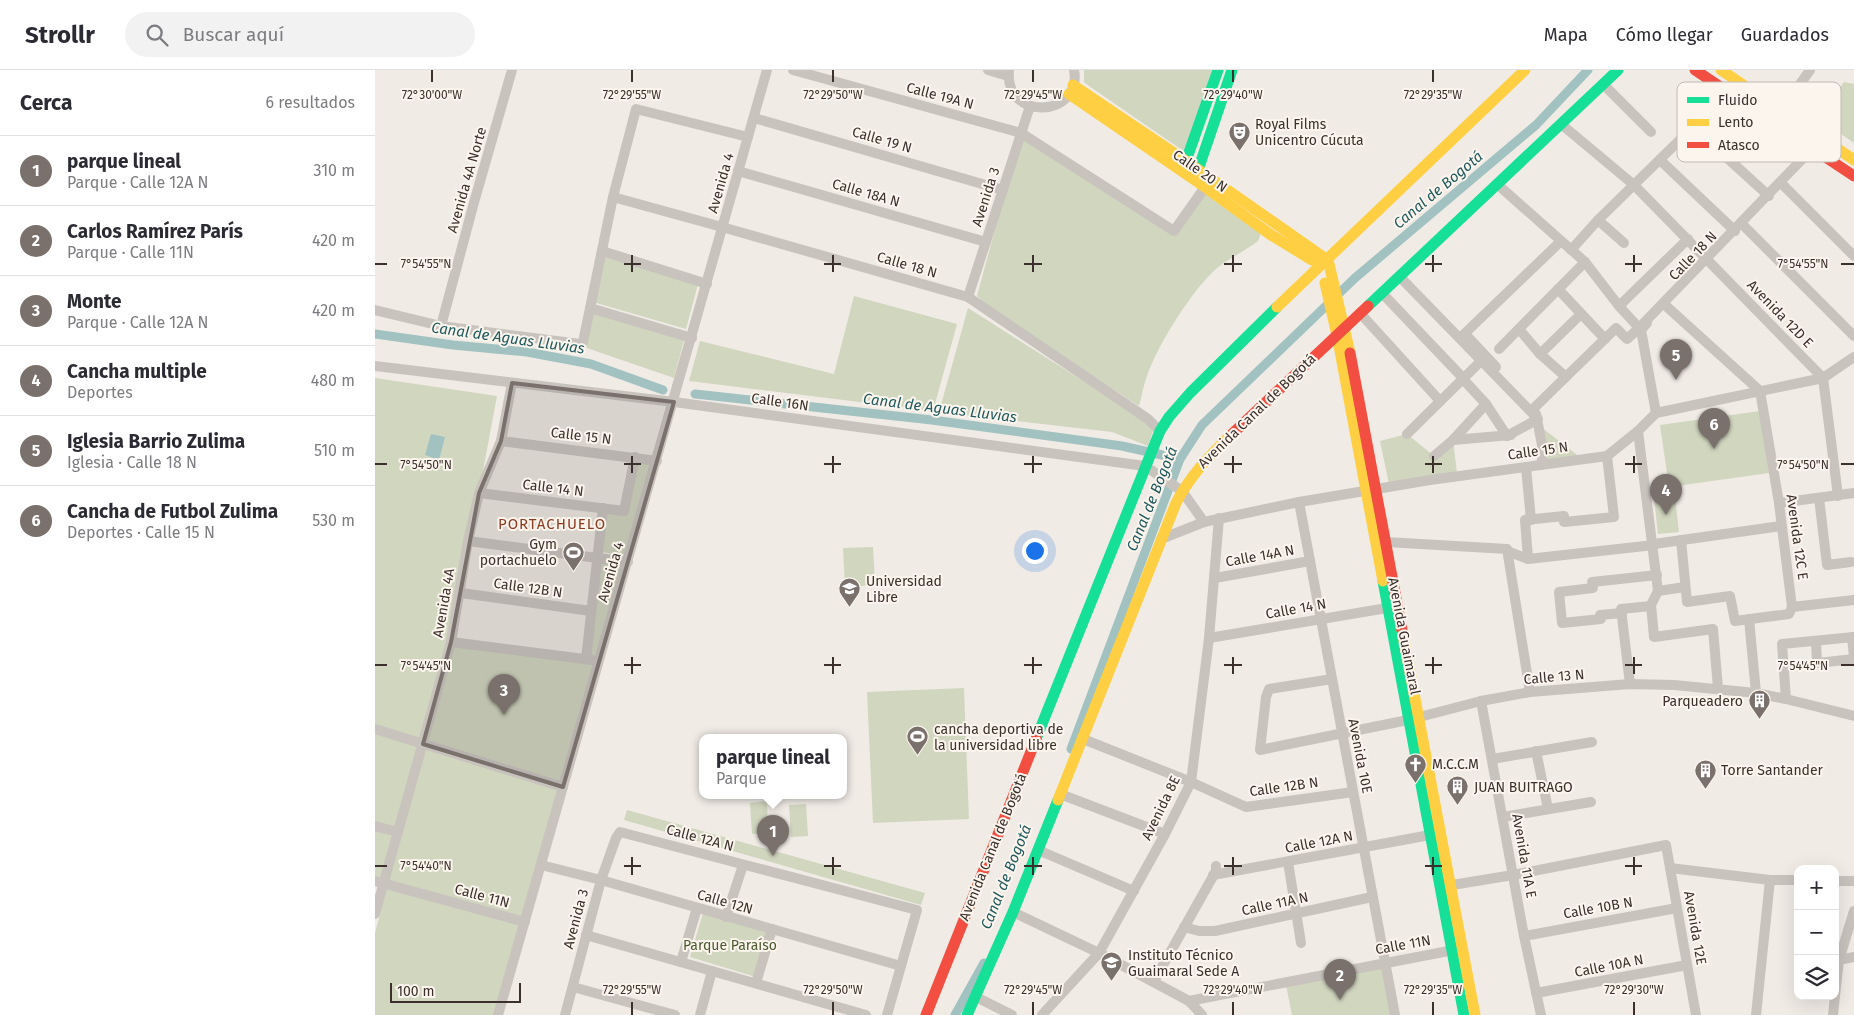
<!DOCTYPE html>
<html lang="es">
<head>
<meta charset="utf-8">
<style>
	:root { --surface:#fff; --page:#f2f2f3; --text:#2b2b33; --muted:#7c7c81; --line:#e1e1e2; --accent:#7a716c }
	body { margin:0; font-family:"Fira Sans",sans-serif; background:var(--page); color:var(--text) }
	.controls { position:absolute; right:15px; bottom:15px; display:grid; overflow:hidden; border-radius:10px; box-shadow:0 5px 20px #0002 }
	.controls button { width:45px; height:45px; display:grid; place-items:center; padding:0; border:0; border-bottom:1px solid var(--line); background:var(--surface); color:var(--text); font:25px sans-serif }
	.scale { position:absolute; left:15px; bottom:12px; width:131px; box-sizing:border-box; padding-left:5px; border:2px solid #3b302b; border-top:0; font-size:14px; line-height:18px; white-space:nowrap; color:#3b302b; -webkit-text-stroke:4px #fbf5ee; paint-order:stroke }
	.you { position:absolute; left:659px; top:480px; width:18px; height:18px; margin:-12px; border:4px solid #fff; border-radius:50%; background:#1a73e8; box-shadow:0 0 0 8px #1a73e833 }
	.badge { display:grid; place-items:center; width:32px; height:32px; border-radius:50%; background:var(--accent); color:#fff; font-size:16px; font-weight:700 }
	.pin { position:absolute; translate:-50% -41px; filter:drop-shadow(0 1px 2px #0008) }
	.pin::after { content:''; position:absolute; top:26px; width:18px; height:15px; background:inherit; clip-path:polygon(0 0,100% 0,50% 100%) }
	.popup { position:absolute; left:324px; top:664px; width:148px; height:65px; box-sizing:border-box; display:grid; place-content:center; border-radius:10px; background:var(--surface); filter:drop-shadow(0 1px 4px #0005); font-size:16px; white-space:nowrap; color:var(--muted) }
	.popup b { font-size:19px; color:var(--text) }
	.popup::after { content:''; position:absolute; left:50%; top:100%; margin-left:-10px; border:10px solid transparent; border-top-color:var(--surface) }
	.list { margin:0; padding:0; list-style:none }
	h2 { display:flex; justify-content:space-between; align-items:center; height:65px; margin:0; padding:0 20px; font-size:21px }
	h2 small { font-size:16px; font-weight:400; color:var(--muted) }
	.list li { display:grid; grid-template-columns:32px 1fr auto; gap:15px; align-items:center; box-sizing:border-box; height:70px; padding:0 20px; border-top:1px solid var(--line) }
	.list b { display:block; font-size:19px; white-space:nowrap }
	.list p { margin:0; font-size:16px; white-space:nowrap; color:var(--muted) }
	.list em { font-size:16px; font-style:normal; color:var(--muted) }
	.icon { flex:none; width:28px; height:28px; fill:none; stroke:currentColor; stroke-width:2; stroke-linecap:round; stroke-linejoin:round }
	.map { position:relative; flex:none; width:1479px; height:945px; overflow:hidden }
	header { display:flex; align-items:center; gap:30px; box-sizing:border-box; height:70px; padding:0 25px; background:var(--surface); border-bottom:1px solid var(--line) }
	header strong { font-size:24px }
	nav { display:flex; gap:28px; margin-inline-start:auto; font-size:18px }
	.search { width:350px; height:45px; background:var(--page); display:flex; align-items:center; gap:12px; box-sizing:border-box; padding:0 18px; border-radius:28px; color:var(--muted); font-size:19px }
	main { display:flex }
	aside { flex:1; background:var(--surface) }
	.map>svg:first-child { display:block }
	.green { fill:#d1d6bf }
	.water { fill:#a1c2c1 }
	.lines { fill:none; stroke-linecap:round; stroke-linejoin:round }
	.canal { stroke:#a1c2c1; stroke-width:9 }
	.street { stroke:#c9c3be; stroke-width:10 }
	.fast { stroke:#16e098; stroke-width:11 }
	.slow { stroke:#ffcf43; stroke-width:11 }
	.jam { stroke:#f24e42; stroke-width:11 }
	.marked { fill:#7a716c; fill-opacity:0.2; stroke:#7a716c; stroke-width:4; stroke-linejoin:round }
	.ticks { fill:none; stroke:#3b302b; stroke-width:2 }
	.labels { text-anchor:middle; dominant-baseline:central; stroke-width:4; stroke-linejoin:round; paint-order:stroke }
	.street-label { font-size:14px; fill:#3b302b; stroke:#fbf5ee }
	.poi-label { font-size:14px; fill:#3b302b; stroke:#fbf5ee; text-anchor:start }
	.park-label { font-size:14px; fill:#4a5a2e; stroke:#fbf5ee }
	.water-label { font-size:15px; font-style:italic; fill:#1f5a5e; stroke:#fbf5ee }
	.neighbourhood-label { font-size:15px; letter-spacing:1px; fill:#8c3b22; stroke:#fbf5ee }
	.key { fill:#fbf5ee; stroke:#c1bab4; stroke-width:1 }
	.key-label { font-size:14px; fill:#3b302b }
	.ticks-label { font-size:12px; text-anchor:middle; fill:#3b302b; stroke:#fbf5ee; stroke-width:4; stroke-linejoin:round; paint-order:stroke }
</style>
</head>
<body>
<header>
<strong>Strollr</strong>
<div class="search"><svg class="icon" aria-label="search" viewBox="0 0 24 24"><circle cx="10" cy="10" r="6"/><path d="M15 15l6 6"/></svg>Buscar aquí</div>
<nav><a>Mapa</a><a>Cómo llegar</a><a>Guardados</a></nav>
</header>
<main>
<aside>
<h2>Cerca<small>6 resultados</small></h2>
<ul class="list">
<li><span class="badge">1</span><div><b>parque lineal</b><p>Parque · Calle 12A N</p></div><em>310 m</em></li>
<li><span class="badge">2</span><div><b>Carlos Ramírez París</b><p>Parque · Calle 11N</p></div><em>420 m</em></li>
<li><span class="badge">3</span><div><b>Monte</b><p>Parque · Calle 12A N</p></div><em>420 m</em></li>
<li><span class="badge">4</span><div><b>Cancha multiple</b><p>Deportes</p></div><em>480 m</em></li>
<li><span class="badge">5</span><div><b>Iglesia Barrio Zulima</b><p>Iglesia · Calle 18 N</p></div><em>510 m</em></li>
<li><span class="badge">6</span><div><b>Cancha de Futbol Zulima</b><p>Deportes · Calle 15 N</p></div><em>530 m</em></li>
</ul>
</aside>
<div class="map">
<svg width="1479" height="945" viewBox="0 0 1479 945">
	<rect width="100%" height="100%" fill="#f0ebe5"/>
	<g class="green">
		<polygon points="709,0 837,0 810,82 714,16 709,12"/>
		<polygon points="1469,12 1479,14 1479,73 1443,48"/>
		<path d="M645,67l154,98 31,-44 56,42 -3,8c-13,10 -29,17 -42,28 -24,21 -59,77 -69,107 -4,10 -5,20 -8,30l-139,-90 -23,-20z"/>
		<polygon points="230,187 323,214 311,259 218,232"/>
		<polygon points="479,226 582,254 558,341 314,311 325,271 459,304"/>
		<polygon points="593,238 773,352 779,358 773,376 737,362 564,342"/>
		<polygon points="217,242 309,270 299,308 209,277"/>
		<polygon points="0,308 122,326 76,572 225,591 125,945 0,945 0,863 12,817 0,813"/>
		<polygon points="1385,341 1394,403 1294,417 1285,355"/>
		<polygon points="1166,357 1206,388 1169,393"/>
		<polygon points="1032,364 1059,386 1078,370 1082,403 1014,414 1005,371"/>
		<polygon points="263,387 279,389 252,485 225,482 231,437 252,439"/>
		<polygon points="1300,426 1304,462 1283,464 1279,428"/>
		<polygon points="498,477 500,515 470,517 468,478"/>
		<polygon points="225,488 250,491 223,587 213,586"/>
		<polygon points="589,618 594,749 498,753 492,622"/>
		<polygon points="392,731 393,763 377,764 375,733"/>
		<polygon points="431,734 433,766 416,767 414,735"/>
		<polygon points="252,740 550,823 546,835 249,750"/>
		<polygon points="328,843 394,862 381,907 315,887"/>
		<polygon points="1009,895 1020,945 917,945 911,915"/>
	</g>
	<polygon class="water" points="56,364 70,367 64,390 50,385"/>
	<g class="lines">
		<g class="canal">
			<polyline points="0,264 78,275 152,282 216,294 288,320"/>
			<polyline points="320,324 557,350 747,376 805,389"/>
			<polyline points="696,679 805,389 827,355 980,208 1161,55 1213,0"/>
			<polyline points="580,945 609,893"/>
		</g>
		<g class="street">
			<polyline points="418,0 646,63 799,161 830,117"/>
			<polyline points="613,0 633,6"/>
			<path d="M634,0c-5,53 74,47 65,0"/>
			<polyline points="1228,14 1276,62"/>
			<polyline points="1406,41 1435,0"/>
			<polyline points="379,48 628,120"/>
			<polyline points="1186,54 1259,115 1448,308 1463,426"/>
			<polyline points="1318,57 1394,126"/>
			<polyline points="1285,90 1360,161"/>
			<polyline points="363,101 611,172"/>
			<polyline points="1406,113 1479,186"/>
			<polyline points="1122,114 1210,192 1124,279"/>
			<polyline points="238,127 347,157 593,227 773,349 785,361"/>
			<polyline points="1367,154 1479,266"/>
			<polyline points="1249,173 1223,150 1318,57 1351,19"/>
			<polyline points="1196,180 1223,150"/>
			<polyline points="227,181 332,214"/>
			<polyline points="1210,192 1244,236 1313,169"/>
			<polyline points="1024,206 1163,349 1132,366 1111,334 1087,308"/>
			<polyline points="1183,219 1230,269"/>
			<polyline points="1007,223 1088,308"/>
			<polyline points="593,227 655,36"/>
			<polyline points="1290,235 1385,321 1404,433 1417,537"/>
			<polyline points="1244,236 1264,258 1434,82 1427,77"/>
			<polyline points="215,238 317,268"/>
			<polyline points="0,240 66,256 205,274 208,272 238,127 261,39 373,67"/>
			<polyline points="985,243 1065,331"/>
			<polyline points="1272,253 1266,260 1281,343"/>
			<polyline points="66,256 98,136 137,0"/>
			<polyline points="1144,259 1165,284 1191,307"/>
			<polyline points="1090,264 1121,297"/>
			<polyline points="1085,268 1185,172"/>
			<polyline points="1165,284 1206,244"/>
			<polyline points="0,296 299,332 770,396 807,421 829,452"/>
			<polyline points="1158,339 1241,258 1252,269 1264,258"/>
			<polyline points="1161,344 1167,375 1167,395"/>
			<polyline points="1263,361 1283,521 1276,535 1279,567 1338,559 1343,618"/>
			<polyline points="1032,364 1106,291"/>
			<polyline points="1078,370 1136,365"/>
			<polyline points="126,371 282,391"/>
			<polyline points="1059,386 1078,370 1111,334"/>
			<polyline points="1151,397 1156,450"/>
			<polyline points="104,423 249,441 260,387"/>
			<polyline points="1444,428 1452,495 1476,492"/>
			<polyline points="924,432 1020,945"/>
			<polyline points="1404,433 1479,423"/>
			<polyline points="786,469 829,452 924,432 1055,410 1232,386 1263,361 1281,343 1448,308 1479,287"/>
			<polyline points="1306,470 1312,532 1355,526 1360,551 1414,544 1417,537"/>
			<polyline points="93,471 253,492"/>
			<polyline points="1011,472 1132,479 1155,622"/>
			<polyline points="1279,474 1406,456"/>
			<polyline points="1132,481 1153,489 1279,475"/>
			<polyline points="1153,489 1150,450 1189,446 1189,452 1239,447 1232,386"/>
			<polyline points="840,508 935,491"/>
			<polyline points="1283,521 1310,517"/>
			<polyline points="86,523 216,541"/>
			<polyline points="1417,537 1479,530"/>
			<polyline points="1247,543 1225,545 1226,549 1187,553 1184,522 1218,518 1217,512 1282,505"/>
			<polyline points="1374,549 1381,623"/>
			<polyline points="1477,567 1479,587"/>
			<polyline points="834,568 1012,538"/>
			<polyline points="1441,571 1442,593 1479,589"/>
			<polyline points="76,572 217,590"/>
			<polyline points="211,589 228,438"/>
			<polyline points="957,609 894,619 891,627 885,680 1033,650 1106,631 1155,622 1255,614 1299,615 1381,623 1411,629 1479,646"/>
			<polyline points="1255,614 1246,539 1276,536"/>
			<polyline points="1411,629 1407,574 1479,567"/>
			<polyline points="1106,631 1149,866 1166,945"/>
			<polyline points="0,659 188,717"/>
			<polyline points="708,669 816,712 871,737 978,722"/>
			<polyline points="1161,681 1173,739"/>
			<polyline points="1117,689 1217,672"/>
			<polyline points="685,724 790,764"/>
			<polyline points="1128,747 1216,732"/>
			<polyline points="0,756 23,762"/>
			<polyline points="663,780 759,821"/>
			<polyline points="913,792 926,873"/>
			<polyline points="166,795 226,810 526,896"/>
			<polyline points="1295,798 1395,810 1423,810"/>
			<polyline points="838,805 1055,765"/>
			<polyline points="0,811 150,852"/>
			<polyline points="1460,811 1479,811"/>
			<polyline points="1071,816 1138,805 1291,775 1321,945"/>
			<polyline points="638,842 724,883 814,931 1084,879"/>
			<polyline points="0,844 76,572 93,471 104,423 126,371 137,313"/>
			<polyline points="351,847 368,795"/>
			<polyline points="809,857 824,861 840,861 997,827"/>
			<polyline points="211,865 491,945"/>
			<polyline points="1149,866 1302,838"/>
			<polyline points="1464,890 1479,887"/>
			<polyline points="306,892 322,838"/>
			<polyline points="779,911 841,801 841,796"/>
			<polyline points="381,913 397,859"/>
			<polyline points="198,917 300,945"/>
			<polyline points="1161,923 1312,895"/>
			<polyline points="1460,926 1464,890 1479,841"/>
			<polyline points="601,927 637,945"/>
			<polyline points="814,931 827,945"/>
			<polyline points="123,945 392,0"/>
			<polyline points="190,945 226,810 241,768 245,762 542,840 512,945"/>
			<polyline points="325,945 337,901"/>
			<polyline points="667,945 724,883 790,764 816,712 834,568 844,448"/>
			<polyline points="1381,945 1395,810"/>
			<polyline points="1458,945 1460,926"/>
		</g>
		<g class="fast">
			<polyline points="811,91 843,0"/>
			<polyline points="823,100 857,0"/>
			<polyline points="993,236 1243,0"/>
			<polyline points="1008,511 1089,945"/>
			<polyline points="661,669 785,361 794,347 815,323 902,237"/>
			<polyline points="592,945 638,842 683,730"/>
		</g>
		<g class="slow">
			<polyline points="1346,0 1479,90"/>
			<polyline points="698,15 811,91 951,189 954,194 975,283"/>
			<polyline points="694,24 830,117 896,165 937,190"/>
			<polyline points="950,213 962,265 1008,511"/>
			<polyline points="902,237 1150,0"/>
			<polyline points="1027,560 1100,945"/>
			<path d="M683,730l118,-297c14,-27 33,-47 55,-68"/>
		</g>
		<g class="jam">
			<polyline points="1320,0 1479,106"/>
			<polyline points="975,283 1027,560"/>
			<polyline points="856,365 993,236"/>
			<polyline points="551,945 661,669"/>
		</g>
	</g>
	<path class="marked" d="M137,313l162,19 -111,385 -140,-43 28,-102 28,-149 22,-52z"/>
	<path class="ticks" d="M57,0v12M257,0v12M458,0v12M658,0v12M858,0v12M1058,0v12M257,185v17M458,185v17M658,185v17M858,185v17M1058,185v17M1259,185v17M0,194h12M249,194h17M449,194h17M649,194h18M849,194h18M1050,194h17M1250,194h17M1466,194h13M257,386v17M458,386v17M658,386v17M858,386v17M1058,386v17M1259,386v17M0,394h12M249,394h17M449,394h17M649,394h18M849,394h18M1050,394h17M1250,394h17M1466,394h13M257,587v17M458,587v17M658,587v17M858,587v17M1058,587v17M1259,587v17M0,595h12M249,595h17M449,595h17M649,595h18M849,595h18M1050,595h17M1250,595h17M1466,595h13M257,787v18M458,787v18M658,787v18M858,787v18M1058,787v18M1259,787v18M0,796h12M249,796h17M449,796h17M649,796h18M849,796h18M1050,796h17M1250,796h17M257,932v13M458,932v13M658,932v13M858,932v13M1058,932v13M1259,932v13"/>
	<defs>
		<symbol id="theatre-pin" viewBox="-11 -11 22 30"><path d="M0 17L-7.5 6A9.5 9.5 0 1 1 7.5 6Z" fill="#7a716c" stroke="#fbf5ee"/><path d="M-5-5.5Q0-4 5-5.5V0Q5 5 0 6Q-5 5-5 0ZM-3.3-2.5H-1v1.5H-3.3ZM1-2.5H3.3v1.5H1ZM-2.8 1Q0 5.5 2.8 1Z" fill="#fff"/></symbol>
		<symbol id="stadium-pin" viewBox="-11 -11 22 30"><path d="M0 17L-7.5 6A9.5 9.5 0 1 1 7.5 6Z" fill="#7a716c" stroke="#fbf5ee"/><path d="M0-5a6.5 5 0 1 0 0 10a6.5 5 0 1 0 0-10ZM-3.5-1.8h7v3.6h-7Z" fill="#fff"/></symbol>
		<symbol id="university-pin" viewBox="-11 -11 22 30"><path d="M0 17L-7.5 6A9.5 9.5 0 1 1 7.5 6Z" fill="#7a716c" stroke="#fbf5ee"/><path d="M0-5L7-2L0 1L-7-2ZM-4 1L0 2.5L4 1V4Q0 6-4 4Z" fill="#fff"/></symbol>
		<symbol id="building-pin" viewBox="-11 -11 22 30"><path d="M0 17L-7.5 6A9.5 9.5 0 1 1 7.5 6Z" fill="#7a716c" stroke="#fbf5ee"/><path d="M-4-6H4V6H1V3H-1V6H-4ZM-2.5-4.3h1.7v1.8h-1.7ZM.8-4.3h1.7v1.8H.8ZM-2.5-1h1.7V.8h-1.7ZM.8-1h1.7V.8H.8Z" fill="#fff"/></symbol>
		<symbol id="church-pin" viewBox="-11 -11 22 30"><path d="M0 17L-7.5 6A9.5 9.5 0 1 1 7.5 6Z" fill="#7a716c" stroke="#fbf5ee"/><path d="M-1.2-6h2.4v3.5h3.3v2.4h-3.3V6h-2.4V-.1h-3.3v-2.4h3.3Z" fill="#fff"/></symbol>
	</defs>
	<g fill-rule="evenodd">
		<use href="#theatre-pin" x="852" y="50" width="25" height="34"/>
		<use href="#stadium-pin" x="186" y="470" width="25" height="34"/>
		<use href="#university-pin" x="462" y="506" width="25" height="34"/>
		<use href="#building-pin" x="1372" y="618" width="25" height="34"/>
		<use href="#stadium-pin" x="530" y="654" width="25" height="34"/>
		<use href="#church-pin" x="1028" y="682" width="25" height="34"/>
		<use href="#building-pin" x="1318" y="688" width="25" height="34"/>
		<use href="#building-pin" x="1070" y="704" width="25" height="34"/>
		<use href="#university-pin" x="724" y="880" width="25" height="34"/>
	</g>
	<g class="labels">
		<g class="street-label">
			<text transform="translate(565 26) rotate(15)">Calle 19A N</text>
			<text transform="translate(507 70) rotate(16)">Calle 19 N</text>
			<text transform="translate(825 101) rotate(35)">Calle 20 N</text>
			<text transform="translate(92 110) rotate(-74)">Avenida 4A Norte</text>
			<text transform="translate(346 113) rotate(-74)">Avenida 4</text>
			<text transform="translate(491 123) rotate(16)">Calle 18A N</text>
			<text transform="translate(611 127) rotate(-72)">Avenida 3</text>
			<text transform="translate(1318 186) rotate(-46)">Calle 18 N</text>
			<text transform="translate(532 195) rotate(16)">Calle 18 N</text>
			<text transform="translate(1405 244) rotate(46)">Avenida 12D E</text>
			<text transform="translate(405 332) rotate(8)">Calle 16N</text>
			<text transform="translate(882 341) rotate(-44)">Avenida Canal de Bogotá</text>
			<text transform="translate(206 366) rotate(7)">Calle 15 N</text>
			<text transform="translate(1163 381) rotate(-8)">Calle 15 N</text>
			<text transform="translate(178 418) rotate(7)">Calle 14 N</text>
			<text transform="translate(1422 467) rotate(82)">Avenida 12C E</text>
			<text transform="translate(885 486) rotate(-10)">Calle 14A N</text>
			<text transform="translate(236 502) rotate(-74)">Avenida 4</text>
			<text transform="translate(153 518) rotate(8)">Calle 12B N</text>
			<text transform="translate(69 533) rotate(-80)">Avenida 4A</text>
			<text transform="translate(921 539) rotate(-10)">Calle 14 N</text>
			<text transform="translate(1029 566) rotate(79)">Avenida Guaimaral</text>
			<text transform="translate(1179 607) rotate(-5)">Calle 13 N</text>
			<text transform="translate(985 686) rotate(79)">Avenida 10E</text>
			<text transform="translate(909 717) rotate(-8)">Calle 12B N</text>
			<text transform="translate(786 738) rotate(-64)">Avenida 8E</text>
			<text transform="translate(325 768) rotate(15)">Calle 12A N</text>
			<text transform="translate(944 772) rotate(-11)">Calle 12A N</text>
			<text transform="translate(618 777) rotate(-68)">Avenida Canal de Bogotá</text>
			<text transform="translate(1149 786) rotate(80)">Avenida 11A E</text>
			<text transform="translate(107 826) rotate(15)">Calle 11N</text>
			<text transform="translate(350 832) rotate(16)">Calle 12N</text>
			<text transform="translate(900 834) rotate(-12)">Calle 11A N</text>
			<text transform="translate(1223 838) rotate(-10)">Calle 10B N</text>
			<text transform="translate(201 849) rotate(-75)">Avenida 3</text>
			<text transform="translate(1320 858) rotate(80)">Avenida 12E</text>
			<text transform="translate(1028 875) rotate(-10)">Calle 11N</text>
			<text transform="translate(1234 896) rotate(-11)">Calle 10A N</text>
		</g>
		<g class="poi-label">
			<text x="880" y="54">Royal Films<tspan x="880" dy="16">Unicentro Cúcuta</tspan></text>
			<text x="182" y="474" text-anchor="end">Gym<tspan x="182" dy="16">portachuelo</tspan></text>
			<text x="491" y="511">Universidad<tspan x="491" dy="16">Libre</tspan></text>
			<text x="1368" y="631" text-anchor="end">Parqueadero</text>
			<text x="559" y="659">cancha deportiva de<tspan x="559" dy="16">la universidad libre</tspan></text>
			<text x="1057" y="694">M.C.C.M</text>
			<text x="1346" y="700">Torre Santander</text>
			<text x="1099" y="717">JUAN BUITRAGO</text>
			<text x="753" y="885">Instituto Técnico<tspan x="753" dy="16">Guaimaral Sede A</tspan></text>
		</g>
		<g class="park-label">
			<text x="355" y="875">Parque Paraíso</text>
		</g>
		<g class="water-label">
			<text transform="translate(1063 120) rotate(-40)">Canal de Bogotá</text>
			<text transform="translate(133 268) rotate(8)">Canal de Aguas Lluvias</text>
			<text transform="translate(565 338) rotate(7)">Canal de Aguas Lluvias</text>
			<text transform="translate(777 429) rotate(-68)">Canal de Bogotá</text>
			<text transform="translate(631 807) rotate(-68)">Canal de Bogotá</text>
		</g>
		<g class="neighbourhood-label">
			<text x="177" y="454">PORTACHUELO</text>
		</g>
	</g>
	<rect x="1302" y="12" width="164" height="80" rx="8" class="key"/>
	<rect x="1312" y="27" width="22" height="6" fill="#16e098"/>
	<rect x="1312" y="49" width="22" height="7" fill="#ffcf43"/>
	<rect x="1312" y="72" width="22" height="6" fill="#f24e42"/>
	<g class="key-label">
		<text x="1343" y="35">Fluido</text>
		<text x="1343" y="57">Lento</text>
		<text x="1343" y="80">Atasco</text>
	</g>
	<g class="ticks-label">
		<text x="57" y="29">72°30'00"W</text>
		<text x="257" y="29">72°29'55"W</text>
		<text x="458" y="29">72°29'50"W</text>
		<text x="658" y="29">72°29'45"W</text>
		<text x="858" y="29">72°29'40"W</text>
		<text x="1058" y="29">72°29'35"W</text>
		<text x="51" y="198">7°54'55"N</text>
		<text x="1428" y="198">7°54'55"N</text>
		<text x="51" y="399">7°54'50"N</text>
		<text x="1428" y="399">7°54'50"N</text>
		<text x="51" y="600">7°54'45"N</text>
		<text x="1428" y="600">7°54'45"N</text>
		<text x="51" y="800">7°54'40"N</text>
		<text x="257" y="924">72°29'55"W</text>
		<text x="458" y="924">72°29'50"W</text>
		<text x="658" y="924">72°29'45"W</text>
		<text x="858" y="924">72°29'40"W</text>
		<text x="1058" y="924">72°29'35"W</text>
		<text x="1259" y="924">72°29'30"W</text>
	</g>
</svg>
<div class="controls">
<button>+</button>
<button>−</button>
<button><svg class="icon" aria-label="layers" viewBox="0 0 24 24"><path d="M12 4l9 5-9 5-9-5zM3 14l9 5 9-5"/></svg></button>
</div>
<div class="scale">100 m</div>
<div class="you"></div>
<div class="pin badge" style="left:398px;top:786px">1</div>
<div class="popup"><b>parque lineal</b>Parque</div>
<div class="pin badge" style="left:965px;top:930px">2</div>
<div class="pin badge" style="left:129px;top:645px">3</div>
<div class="pin badge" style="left:1291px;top:445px">4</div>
<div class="pin badge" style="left:1301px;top:310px">5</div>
<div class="pin badge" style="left:1339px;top:379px">6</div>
</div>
</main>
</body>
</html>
